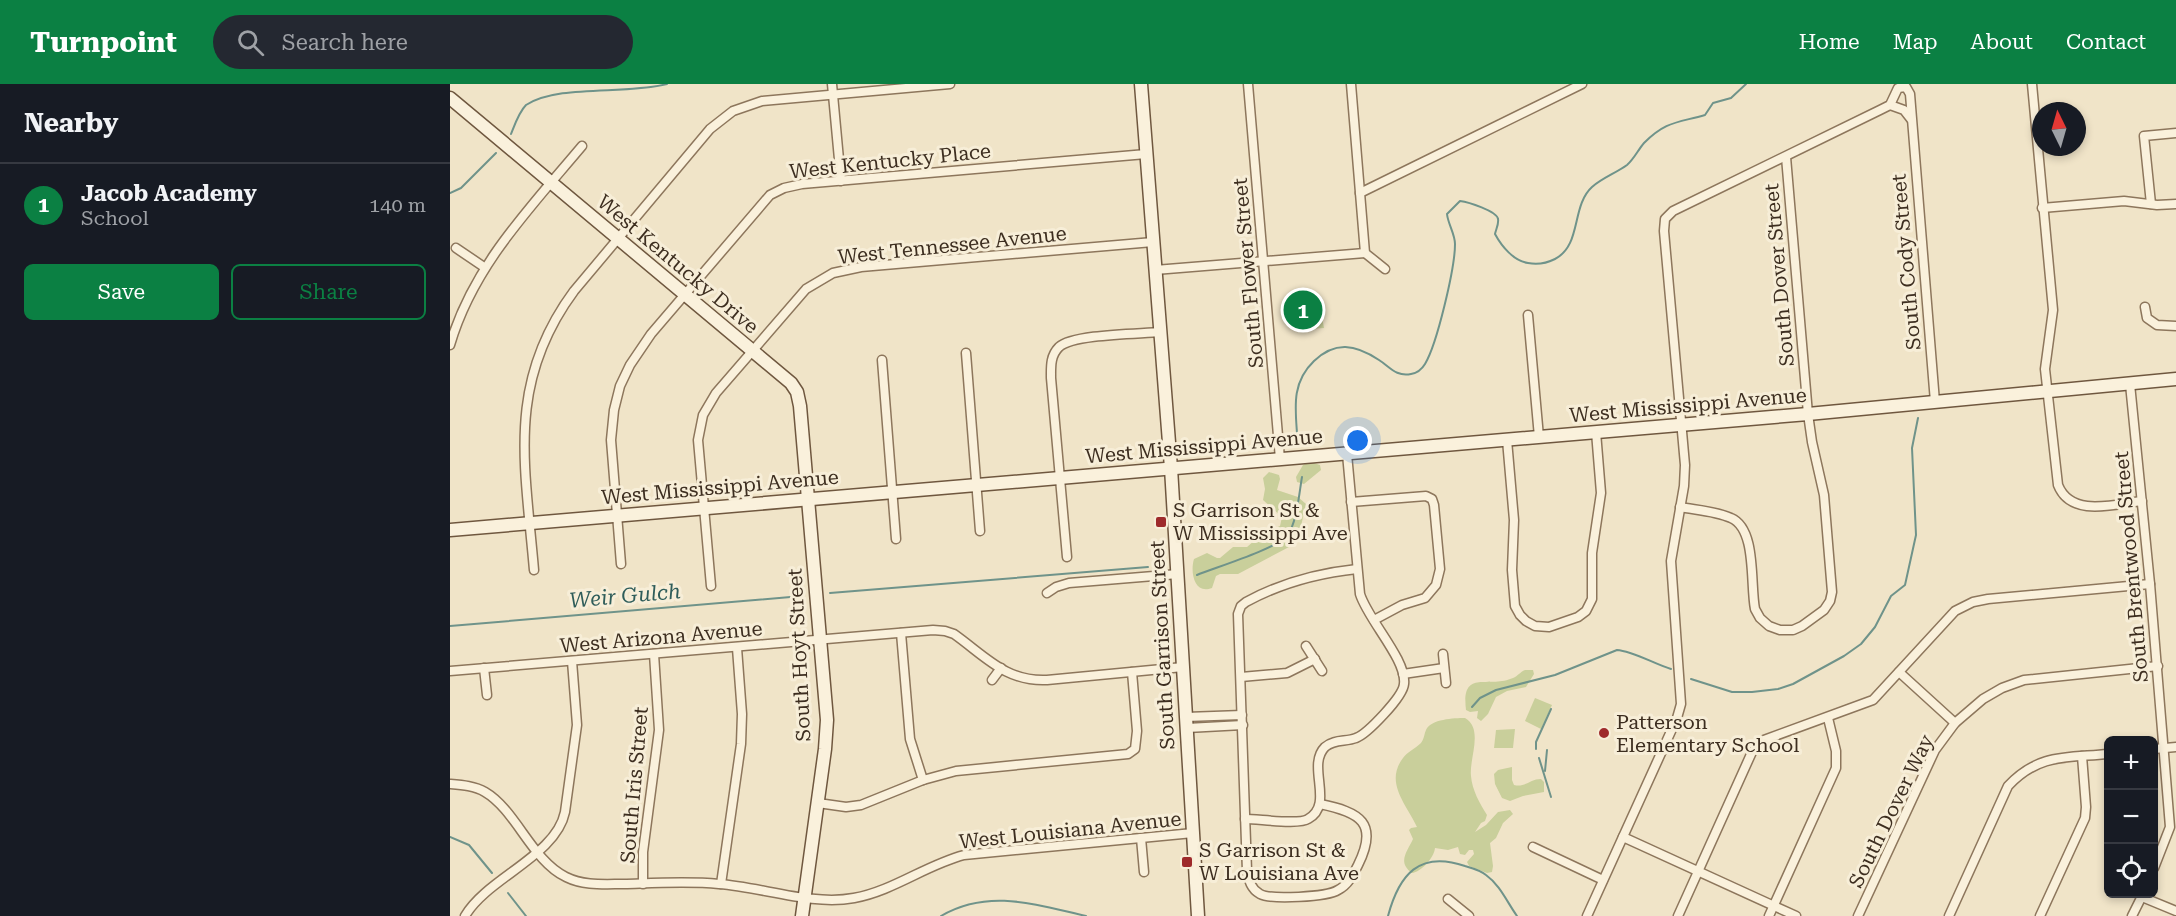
<!DOCTYPE html>
<html lang="en">
<head>
<meta charset="utf-8">
<style>
	:root { --surface:#171b24; --page:#242831; --text:#f1f3f6; --muted:#9ea1a6; --line:#363941; --accent:#0b8043 }
	body { margin:0; font-family:"Roboto Serif",serif; background:var(--page); color:var(--text) }
	.controls { position:absolute; right:18px; bottom:18px; display:grid; overflow:hidden; border-radius:9px; box-shadow:0 3px 9px #0003 }
	.controls button { width:54px; height:54px; display:grid; place-items:center; padding:0; border:0; border-bottom:2px solid var(--line); background:var(--surface); color:var(--text); font:30px sans-serif }
	.compass { position:absolute; left:1582px; top:18px; width:54px; height:54px; border-radius:50%; background:var(--surface); box-shadow:0 3px 9px #0003; rotate:355deg }
	.you { position:absolute; left:908px; top:357px; width:21px; height:21px; margin:-15px; border:4px solid #fff; border-radius:50%; background:#1a73e8; box-shadow:0 0 0 9px #1a73e833 }
	.badge { display:grid; place-items:center; width:39px; height:39px; border-radius:50%; background:var(--accent); color:#fff; font-size:20px; font-weight:700 }
	.pin { position:absolute; translate:-50% -50%; border:3px solid #fff; box-shadow:0 2px 6px #0006 }
	.list { margin:0; padding:0; list-style:none }
	h2 { display:flex; justify-content:space-between; align-items:center; height:78px; margin:0; padding:0 24px; font-size:26px }
	h2 small { font-size:20px; font-weight:400; color:var(--muted) }
	.list li { display:grid; grid-template-columns:39px 1fr auto; gap:18px; align-items:center; box-sizing:border-box; height:84px; padding:0 24px; border-top:2px solid var(--line) }
	.list b { display:block; font-size:22px; white-space:nowrap }
	.list p { margin:0; font-size:20px; white-space:nowrap; color:var(--muted) }
	.list em { font-size:20px; font-style:normal; color:var(--muted) }
	.actions { display:flex; gap:12px; padding:18px 24px }
	.actions a { flex:1; padding:14px 0; border:2px solid var(--accent); border-radius:9px; text-align:center; font-size:21px; color:var(--accent) }
	.actions .main { background:var(--accent); color:#fff }
	.icon { flex:none; width:33px; height:33px; fill:none; stroke:currentColor; stroke-width:2; stroke-linecap:round; stroke-linejoin:round }
	.map { position:relative; flex:none; width:1726px; height:832px; overflow:hidden }
	header { display:flex; align-items:center; gap:36px; box-sizing:border-box; height:84px; padding:0 30px; background:var(--accent); color:#fff }
	header strong { font-size:28px }
	nav { display:flex; gap:33px; margin-inline-start:auto; font-size:21px }
	.search { width:420px; height:54px; background:var(--page); display:flex; align-items:center; gap:15px; box-sizing:border-box; padding:0 21px; border-radius:33px; color:var(--muted); font-size:22px }
	main { display:flex }
	aside { flex:1; background:var(--surface) }
	.map>svg:first-child { display:block }
	.green { fill:#c9cf9b }
	.lines { fill:none; stroke-linecap:round; stroke-linejoin:round }
	.stream { stroke:#6f938a; stroke-width:2 }
	.street-casing { stroke:#8d765c; stroke-width:11 }
	.secondary-casing { stroke:#6f573f; stroke-width:15 }
	.street { stroke:#faf1dc; stroke-width:8 }
	.secondary { stroke:#faf1dc; stroke-width:12 }
	.poi-dot { fill:#9e2a2b; stroke:#f7eed8; stroke-width:2 }
	.labels { text-anchor:middle; dominant-baseline:central; stroke-width:6; stroke-linejoin:round; paint-order:stroke }
	.street-label { font-size:20px; fill:#3d2e20; stroke:#f7eed8 }
	.poi-label { font-size:20px; fill:#3d2e20; stroke:#f7eed8; text-anchor:start }
	.water-label { font-size:21px; font-style:italic; fill:#2f5d5a; stroke:#f7eed8 }
</style>
</head>
<body>
<header>
<strong>Turnpoint</strong>
<div class="search"><svg class="icon" aria-label="search" viewBox="0 0 24 24"><circle cx="10" cy="10" r="6"/><path d="M15 15l6 6"/></svg>Search here</div>
<nav><a>Home</a><a>Map</a><a>About</a><a>Contact</a></nav>
</header>
<main>
<aside>
<h2>Nearby<small></small></h2>
<ul class="list">
<li><span class="badge">1</span><div><b>Jacob Academy</b><p>School</p></div><em>140 m</em></li>
</ul>
<div class="actions"><a class="main">Save</a><a>Share</a></div>
</aside>
<div class="map">
<svg width="1726" height="832" viewBox="0 0 1726 832">
	<rect width="100%" height="100%" fill="#f0e4c8"/>
	<g class="green">
		<polygon points="872,233 874,244 845,246 845,240 857,239 857,235"/>
		<polygon points="861,378 870,381 871,386 854,400 847,398 846,393 853,381"/>
		<path d="M819,388l10,3 1,4 -3,11 21,7 8,7 -7,31 -10,12 -51,27h-18l-4,2 -4,12c-18,7 -22,-16 -18,-29l13,-6 10,5h3l13,-11h14l15,-13 18,-8 2,-9 -19,-17 2,-11 -2,-11z"/>
		<path d="M1075,586h8l1,4 -8,13 -19,4 -11,6 -8,17 -7,7 -4,-3 1,-7 -8,1 -4,-2c-5,-42 22,-21 47,-32 5,-2 7,-6 12,-8z"/>
		<polygon points="1085,614 1102,621 1091,645 1075,637"/>
		<path d="M1015,634c19,11 4,40 6,58 1,14 9,28 16,39l-2,6 -4,2 -6,9 11,-7 12,-13 12,-2 3,4 -10,9 -7,15 -6,5 3,23 -1,6 -5,1 -18,-7 -2,-4 7,-8 -1,-4h-4l-4,5 -5,-1 -2,-7 -10,3 -13,-2c-1,10 -14,24 -23,25 -15,-11 -5,-21 1,-34l-4,-9 2,-2 6,-1c-10,-22 -33,-44 -14,-69 4,-6 12,-9 18,-15 3,-4 3,-8 5,-13 5,-11 28,-12 39,-12z"/>
		<polygon points="1065,645 1063,664 1044,664 1046,646"/>
		<path d="M1062,683v13l2,5c11,3 16,-6 27,-6l3,3v10l-21,4 -13,5 -8,-3 -7,-14 -1,-10 4,-4z"/>
	</g>
	<g class="lines">
		<g class="stream">
			<path d="M61,50c4,-10 8,-22 15,-29 33,-21 99,-10 141,-21"/>
			<polyline points="0,109 11,104 46,69"/>
			<path d="M847,349c-2,-27 -5,-51 17,-72 21,-20 41,-17 65,-1 11,7 17,17 32,14 6,-1 11,-5 14,-10 12,-20 30,-96 30,-120 0,-10 -7,-20 -8,-30l13,-13c8,1 37,10 38,18 1,5 -2,10 -3,15 7,13 19,27 33,29 10,2 19,0 27,-4 27,-14 16,-53 37,-72 10,-9 24,-14 35,-22 7,-6 11,-15 17,-22 22,-22 33,-20 61,-28l8,-12 18,-5 15,-14"/>
			<path d="M747,491c17,-7 81,-27 90,-39 10,-13 12,-42 15,-59"/>
			<polyline points="380,509 698,483"/>
			<polyline points="0,542 352,512"/>
			<polyline points="1241,595 1282,608 1302,608 1328,605 1343,600 1394,572 1411,560 1425,543 1441,512 1455,501 1466,451 1462,364 1468,334"/>
			<path d="M1022,623l8,-9 16,-8 59,-15 62,-25c16,1 37,14 54,19"/>
			<polyline points="1086,665 1086,658 1101,625"/>
			<polyline points="1089,674 1101,713"/>
			<polyline points="1095,687 1097,666"/>
			<polyline points="0,753 19,761 42,789"/>
			<polyline points="58,809 76,832"/>
			<path d="M491,832c48,-28 96,-11 145,0"/>
			<path d="M938,832c11,-41 31,-66 77,-50 7,2 15,4 21,9 14,10 21,27 31,41"/>
		</g>
		<defs>
			<g id="street">
				<polyline points="382,0 391,97"/>
				<polyline points="798,0 830,375"/>
				<polyline points="901,0 915,169 935,185"/>
				<path d="M1582,0l21,226 -8,59 13,116c13,33 57,19 84,16"/>
				<polyline points="1440,21 1454,26 1461,35"/>
				<polyline points="910,109 1132,0"/>
				<polyline points="1701,120 1694,52 1726,49"/>
				<polyline points="1592,124 1674,117 1707,121 1726,120"/>
				<polyline points="6,164 34,183"/>
				<polyline points="705,186 915,169"/>
				<polyline points="1695,223 1697,234 1707,241 1726,242"/>
				<polyline points="1078,231 1089,353"/>
				<path d="M0,261c23,-79 80,-137 132,-199"/>
				<polyline points="516,269 530,447"/>
				<polyline points="432,276 446,455"/>
				<polyline points="1680,300 1700,500 1720,743 1704,784"/>
				<polyline points="1057,356 1064,436 1062,486 1065,522 1070,531 1076,537 1085,542 1099,543 1128,533 1136,527 1142,515 1142,469 1151,409 1146,348"/>
				<polyline points="901,418 976,412 982,415 984,421 990,485 986,501 975,514 952,521 924,536"/>
				<path d="M1230,423c16,3 36,4 51,11 26,11 19,66 24,91l5,9 9,8 11,4h13l9,-4 22,-16 6,-9 2,-9 -8,-97 -12,-53 -4,-28 -22,-257"/>
				<path d="M617,473l-16,-179c0,-11 -1,-22 8,-31 14,-13 80,-13 101,-15"/>
				<polyline points="171,480 161,356 164,326 170,302 180,281 201,250 320,111 334,104 352,100 696,70"/>
				<path d="M84,486c-9,-106 -28,-187 40,-279l136,-162 23,-18 29,-10 188,-17"/>
				<polyline points="261,502 248,356 253,331 266,309 356,205 383,189 411,183 703,158"/>
				<polyline points="597,509 606,503 619,499 728,490"/>
				<polyline points="451,549 460,655 473,696"/>
				<polyline points="856,562 872,587"/>
				<polyline points="993,570 996,599"/>
				<polyline points="34,584 37,611"/>
				<path d="M0,587l483,-41 12,1 9,3c31,22 52,48 93,46l136,-13"/>
				<polyline points="1449,588 1505,639"/>
				<polyline points="953,590 994,584"/>
				<polyline points="791,593 837,589 865,575"/>
				<polyline points="542,596 551,584"/>
				<polyline points="736,633 792,631"/>
				<polyline points="737,644 793,641"/>
				<polyline points="1704,665 1726,663"/>
				<path d="M0,700c12,1 25,2 35,8 31,18 47,69 81,85 18,9 38,7 58,7 32,-1 64,-3 95,0 43,3 93,22 135,14 39,-7 72,-33 110,-43l229,-22"/>
				<polyline points="368,719 396,723 411,721 473,696 506,687 678,670 685,665 687,647 682,588"/>
				<path d="M870,720c40,8 59,19 38,61 -5,10 -10,20 -20,25 -11,7 -67,10 -78,4 -9,-5 -11,-13 -13,-23l-9,-257 3,-8 5,-4c33,-18 73,-29 111,-33"/>
				<path d="M795,735c14,0 54,6 63,0 27,-15 -2,-53 17,-72 9,-8 21,-5 31,-9 11,-4 47,-41 48,-54 3,-24 -36,-64 -44,-90l-13,-140"/>
				<polyline points="1173,753 1346,832"/>
				<polyline points="691,754 694,788"/>
				<polyline points="1083,763 1153,796"/>
				<polyline points="193,800 193,768 209,646 204,570"/>
				<polyline points="271,800 291,660 292,630 287,564"/>
				<polyline points="1692,813 1726,827"/>
				<polyline points="998,815 1019,832"/>
				<path d="M15,832c22,-38 91,-60 100,-104l12,-87 -5,-64"/>
				<polyline points="1137,832 1227,634 1231,620 1221,477 1234,402 1235,381 1214,147 1215,135 1223,127 1430,26 1440,21 1448,4 1456,3 1460,10 1485,318"/>
				<polyline points="1228,832 1302,668 1314,656 1423,616 1505,527 1523,518 1538,515 1700,500"/>
				<polyline points="1319,832 1386,684 1386,667 1378,634"/>
				<polyline points="1408,832 1485,666 1505,639 1533,615 1552,604 1574,596 1708,582"/>
				<path d="M1499,832l59,-130c31,-33 59,-28 100,-32"/>
				<polyline points="1590,832 1635,734 1636,723 1632,672"/>
				<polyline points="1682,832 1693,810"/>
			</g>
			<g id="secondary">
				<polyline points="691,0 721,384 748,832"/>
				<polyline points="0,14 341,299 347,308 350,322 377,636 375,665 352,832"/>
				<polyline points="0,446 1358,330 1726,295"/>
			</g>
		</defs>
		<use href="#street" class="street-casing"/>
		<use href="#secondary" class="secondary-casing"/>
		<use href="#street" class="street"/>
		<use href="#secondary" class="secondary"/>
	</g>
	<g class="poi-dot">
		<rect x="705" y="432" width="12" height="12" rx="3"/>
		<circle cx="1154" cy="649" r="6"/>
		<rect x="731" y="772" width="12" height="12" rx="3"/>
	</g>
	<g class="labels">
		<g class="street-label">
			<text transform="translate(440 77) rotate(-6)">West Kentucky Place</text>
			<text transform="translate(502 161) rotate(-6)">West Tennessee Avenue</text>
			<text transform="translate(1456 178) rotate(-95)">South Cody Street</text>
			<text transform="translate(228 180) rotate(40)">West Kentucky Drive</text>
			<text transform="translate(798 189) rotate(-95)">South Flower Street</text>
			<text transform="translate(1329 191) rotate(-95)">South Dover Street</text>
			<text transform="translate(1238 321) rotate(-5)">West Mississippi Avenue</text>
			<text transform="translate(754 362) rotate(-5)">West Mississippi Avenue</text>
			<text transform="translate(270 403) rotate(-5)">West Mississippi Avenue</text>
			<text transform="translate(1681 483) rotate(-95)">South Brentwood Street</text>
			<text transform="translate(211 553) rotate(-5)">West Arizona Avenue</text>
			<text transform="translate(712 561) rotate(-93)">South Garrison Street</text>
			<text transform="translate(349 571) rotate(-93)">South Hoyt Street</text>
			<text transform="translate(184 701) rotate(-85)">South Iris Street</text>
			<text transform="translate(1441 727) rotate(-64)">South Dover Way</text>
			<text transform="translate(620 746) rotate(-6)">West Louisiana Avenue</text>
		</g>
		<g class="poi-label">
			<text x="723" y="426">S Garrison St &amp;<tspan x="723" dy="23">W Mississippi Ave</tspan></text>
			<text x="1166" y="638">Patterson<tspan x="1166" dy="23">Elementary School</tspan></text>
			<text x="749" y="766">S Garrison St &amp;<tspan x="749" dy="23">W Louisiana Ave</tspan></text>
		</g>
		<g class="water-label">
			<text transform="translate(175 512) rotate(-5)">Weir Gulch</text>
		</g>
	</g>
</svg>
<div class="controls">
<button>+</button>
<button>−</button>
<button><svg class="icon" aria-label="locate" viewBox="0 0 24 24"><circle cx="12" cy="12" r="6"/><path d="M12 2v4M12 18v4M2 12h4M18 12h4"/></svg></button>
</div>
<svg class="compass" viewBox="-18 -18 36 36"><path d="M0-13l5 13h-10z" fill="#e53935"/><path d="M0 13l5-13h-10z" fill="#9ea1a6"/></svg>
<div class="you"></div>
<div class="pin badge" style="left:853px;top:226px">1</div>
</div>
</main>
</body>
</html>
